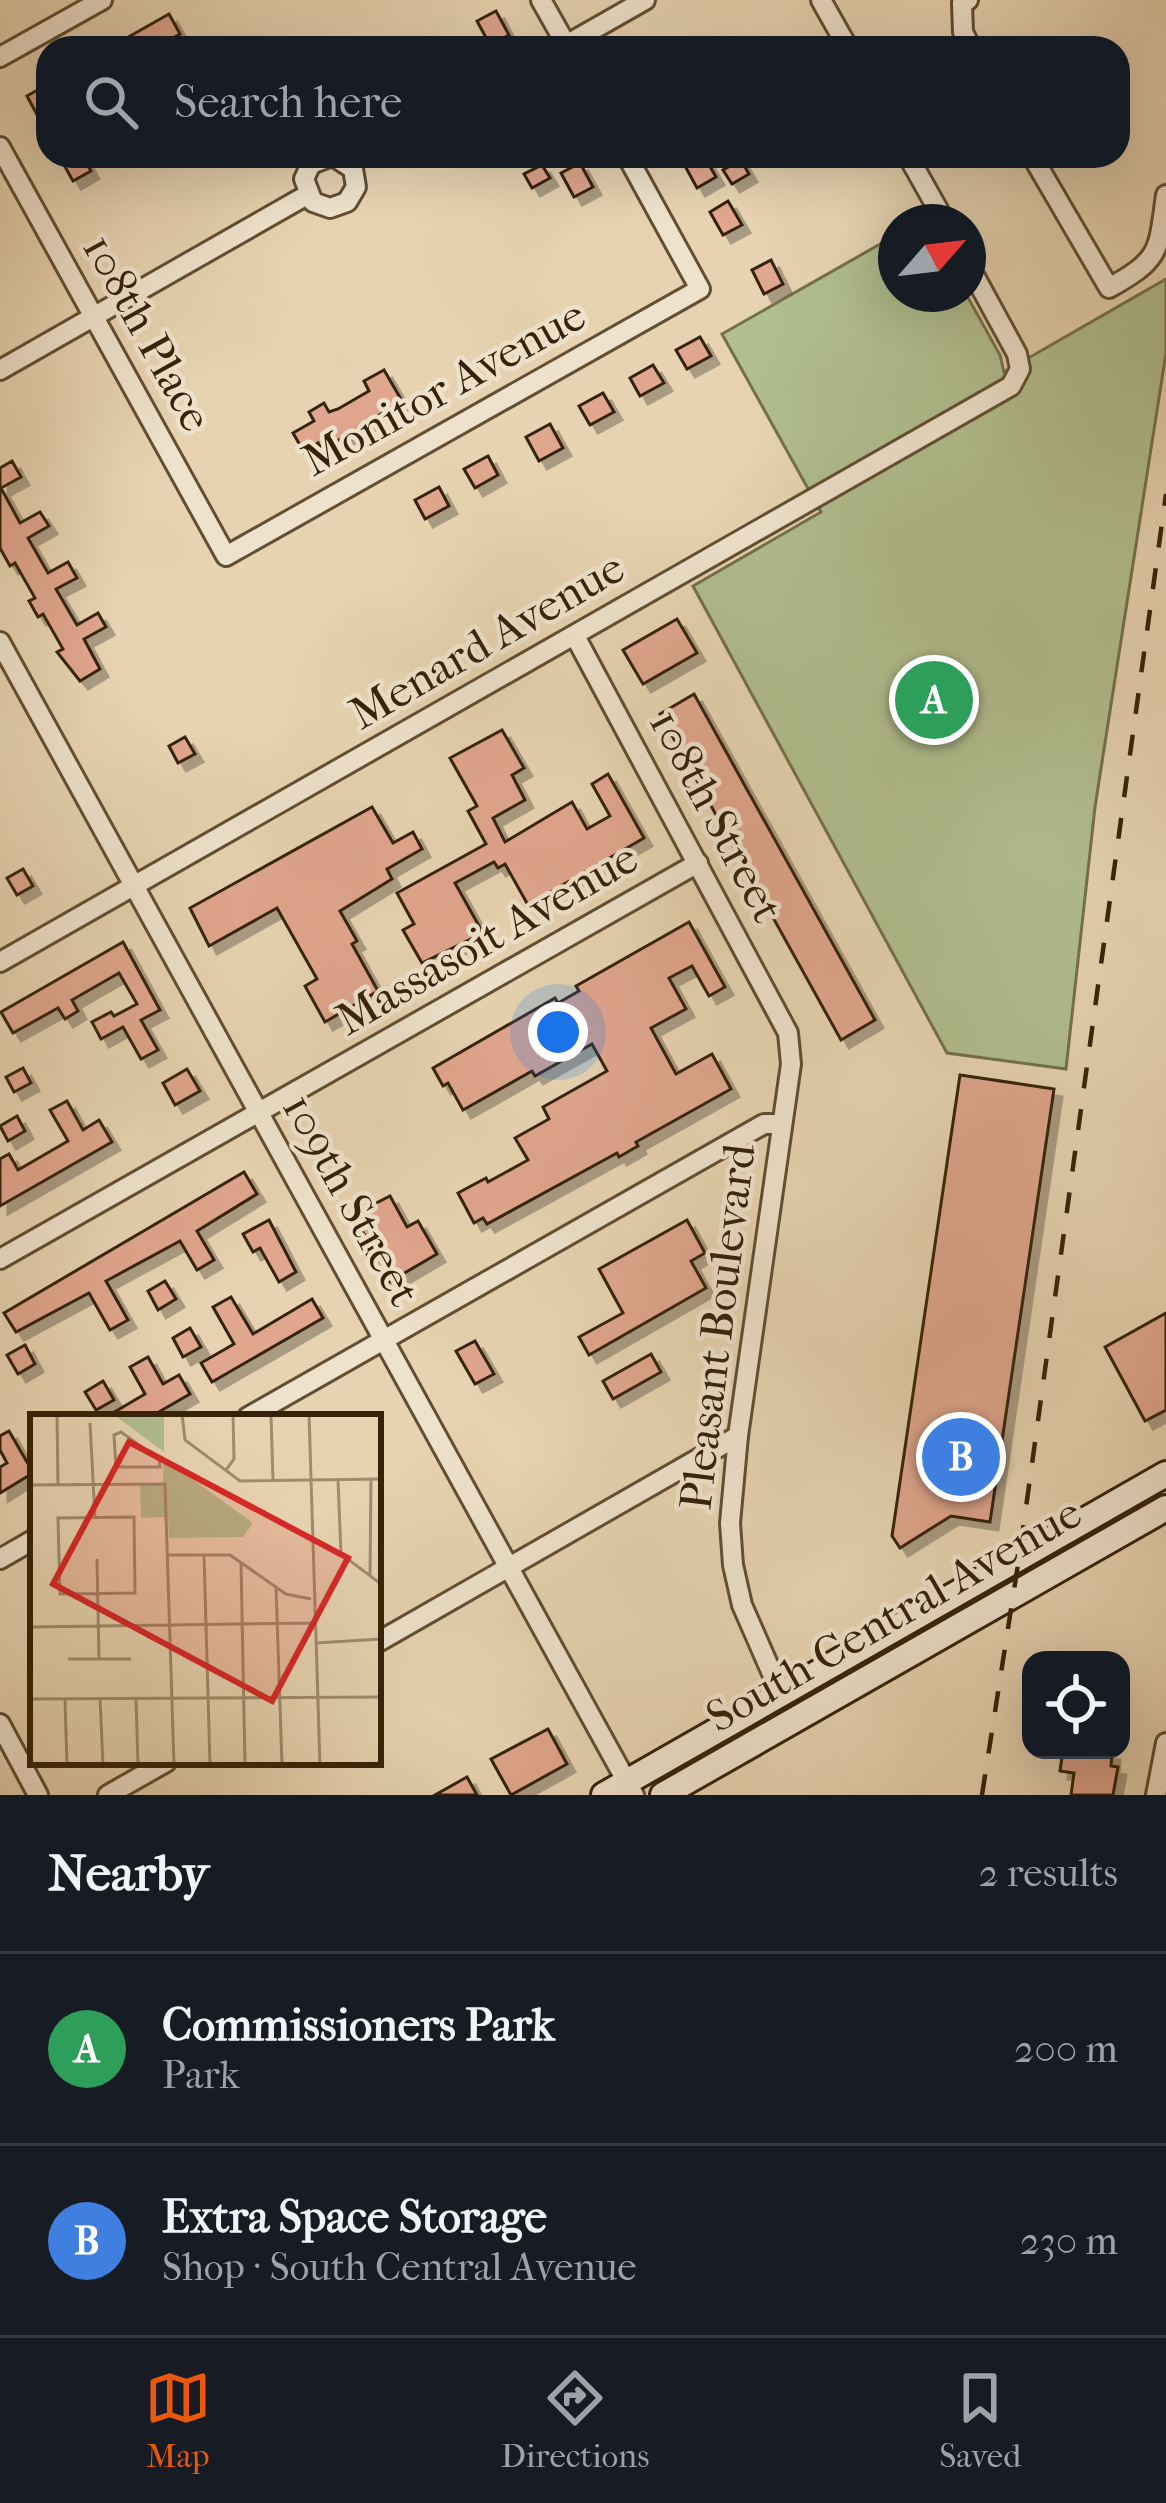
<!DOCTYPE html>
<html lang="en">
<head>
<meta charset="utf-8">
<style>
	:root { --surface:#171b24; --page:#20242c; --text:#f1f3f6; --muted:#9ea1a6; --line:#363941; --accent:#ea580c }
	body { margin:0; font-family:"IM FELL French Canon",serif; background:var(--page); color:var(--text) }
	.controls { position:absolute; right:36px; bottom:36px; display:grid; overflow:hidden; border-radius:24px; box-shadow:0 12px 48px #0002 }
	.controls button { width:108px; height:108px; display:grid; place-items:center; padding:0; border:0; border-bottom:3px solid var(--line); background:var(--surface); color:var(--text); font:60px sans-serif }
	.compass { position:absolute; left:878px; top:204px; width:108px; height:108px; border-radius:50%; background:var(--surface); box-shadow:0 12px 48px #0002; rotate:62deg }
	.you { position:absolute; left:558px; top:1032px; width:42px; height:42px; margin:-30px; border:9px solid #fff; border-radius:50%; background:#1a73e8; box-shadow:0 0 0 18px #1a73e833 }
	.badge { display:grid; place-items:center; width:78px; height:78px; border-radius:50%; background:var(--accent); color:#fff; font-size:39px; font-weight:700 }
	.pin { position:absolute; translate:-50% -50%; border:6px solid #fff; box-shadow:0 3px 12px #0006 }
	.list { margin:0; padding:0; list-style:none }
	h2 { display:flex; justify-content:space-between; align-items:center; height:156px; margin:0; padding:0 48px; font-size:51px }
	h2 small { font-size:39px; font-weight:400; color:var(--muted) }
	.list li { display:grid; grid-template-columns:78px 1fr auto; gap:36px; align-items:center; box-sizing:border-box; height:192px; padding:0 48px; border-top:3px solid var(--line) }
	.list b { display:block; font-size:45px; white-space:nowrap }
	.list p { margin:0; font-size:39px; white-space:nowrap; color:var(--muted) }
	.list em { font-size:39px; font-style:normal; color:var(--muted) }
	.icon { flex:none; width:66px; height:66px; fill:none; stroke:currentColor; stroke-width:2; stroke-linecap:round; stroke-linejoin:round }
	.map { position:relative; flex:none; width:1166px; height:1795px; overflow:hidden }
	.search { position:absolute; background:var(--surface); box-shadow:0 12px 48px #0002; left:36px; right:36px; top:36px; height:132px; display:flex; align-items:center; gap:30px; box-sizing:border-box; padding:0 42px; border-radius:36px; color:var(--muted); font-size:45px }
	.sheet { height:540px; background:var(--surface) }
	nav { display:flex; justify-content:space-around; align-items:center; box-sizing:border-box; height:168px; border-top:3px solid var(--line); background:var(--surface); font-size:33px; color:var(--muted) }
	nav a { display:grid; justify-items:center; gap:6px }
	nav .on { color:var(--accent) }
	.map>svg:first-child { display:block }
	.green { fill:#b1be8f; stroke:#74704c; stroke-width:3 }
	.building { fill:#e0a68e; stroke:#362208; stroke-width:3; filter:url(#shadow) }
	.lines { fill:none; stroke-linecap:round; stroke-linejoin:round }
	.street-casing { stroke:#624e32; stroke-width:24 }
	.secondary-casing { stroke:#362208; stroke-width:30 }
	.street { stroke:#efe2cc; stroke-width:18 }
	.secondary { stroke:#efe2cc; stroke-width:24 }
	.rail { stroke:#362208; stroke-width:4.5; stroke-dasharray:21 21; stroke-linecap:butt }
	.labels { text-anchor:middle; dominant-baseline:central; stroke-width:9; stroke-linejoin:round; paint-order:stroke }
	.street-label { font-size:45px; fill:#362208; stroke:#efe2cc }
	.inset-road { fill:none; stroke:#a08c6d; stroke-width:3 }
	.view { fill:#d62828; fill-opacity:0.15; stroke:#d62828; stroke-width:6 }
	.inset-edge { fill:none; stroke:#362208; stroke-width:6 }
</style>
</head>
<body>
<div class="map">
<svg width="1166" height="1795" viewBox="0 0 1166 1795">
	<defs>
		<filter id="shadow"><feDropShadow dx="8" dy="8" stdDeviation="0" flood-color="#0004"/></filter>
	</defs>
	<rect width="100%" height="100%" fill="#e7d3b1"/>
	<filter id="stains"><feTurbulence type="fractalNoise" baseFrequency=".00167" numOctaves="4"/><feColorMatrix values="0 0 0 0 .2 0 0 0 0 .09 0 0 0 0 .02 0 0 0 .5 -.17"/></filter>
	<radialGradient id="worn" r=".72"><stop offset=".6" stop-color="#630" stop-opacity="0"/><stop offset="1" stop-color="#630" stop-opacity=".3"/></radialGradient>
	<polygon class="green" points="896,235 896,294 966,294 1000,355 1004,372 1166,279 1166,353 1095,807 1066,1069 947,1053 693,586 821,512 722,334"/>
	<g class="building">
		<polygon points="496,11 509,35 490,45 477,21"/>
		<polygon points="169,14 180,34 155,48 109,48"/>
		<polygon points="48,84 48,135 27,96"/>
		<polygon points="59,156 83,156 91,171 73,181"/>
		<polygon points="699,156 704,156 716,177 697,188 684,164"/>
		<polygon points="741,160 749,174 732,184 723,170"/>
		<polygon points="580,163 593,187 574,197 561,173"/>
		<polygon points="542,165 550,178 532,188 524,174"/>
		<polygon points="728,201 742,225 723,235 710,212"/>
		<polygon points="771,260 783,284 764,294 752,270"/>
		<polygon points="700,337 711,356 687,369 676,350"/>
		<polygon points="653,365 664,383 640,396 630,378"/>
		<polygon points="384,370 402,401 334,443 333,440 320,447 318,443 304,452 293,433 314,421 309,412 324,403 329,412 338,409 369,391 364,381"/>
		<polygon points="603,393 614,412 590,425 579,406"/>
		<polygon points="550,424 563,448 539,461 526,437"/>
		<polygon points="488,456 498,475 475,488 464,469"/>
		<polygon points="12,461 21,477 1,488 20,523 40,512 49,526 28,538 48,573 68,562 77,578 56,589 77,625 98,613 106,627 84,639 100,669 80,681 57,652 63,649 43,614 38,617 29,601 35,598 15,563 10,566 0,548 0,468"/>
		<polygon points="439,487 449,506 425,519 415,500"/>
		<polygon points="677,619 697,653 643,684 623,650"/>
		<polygon points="694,694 875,1020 841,1040 660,714"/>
		<polygon points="502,730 524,768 512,775 525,800 493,818 505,842 572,802 587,829 610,816 592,784 608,774 644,838 528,905 505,864 498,868 494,862 455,883 483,933 422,963 403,930 414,924 397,893 486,844 468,811 477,806 450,758"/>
		<polygon points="185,737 195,754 178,763 169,746"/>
		<polygon points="372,807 393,843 413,832 422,849 387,869 392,879 340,911 357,941 352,944 378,991 325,1022 305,986 317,979 277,908 209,946 190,908"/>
		<polygon points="23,869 33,886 17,895 7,878"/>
		<polygon points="689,922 725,987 709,996 692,966 669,978 686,1009 651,1028 676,1074 712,1054 731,1089 636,1142 638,1146 619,1157 617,1153 487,1224 483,1218 474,1223 458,1193 486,1178 488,1182 528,1160 515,1138 549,1119 543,1107 607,1071 592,1044 535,1076 532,1071 463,1110 448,1083 443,1086 433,1068 555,998 558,1003 579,991 576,986"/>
		<polygon points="123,942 160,1010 141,1020 158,1050 141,1059 123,1027 101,1039 92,1022 111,1012 114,1016 137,1004 119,973 72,1000 78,1011 65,1019 58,1008 13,1033 1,1012"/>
		<polygon points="23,1068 31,1083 14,1092 6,1077"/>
		<polygon points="187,1069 200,1091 175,1105 163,1083"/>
		<polygon points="960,1075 1054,1089 990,1522 951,1516 900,1548 892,1536"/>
		<polygon points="67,1101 83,1130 99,1120 112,1142 0,1206 0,1159 9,1154 18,1170 68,1141 50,1110"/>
		<polygon points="17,1116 25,1131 8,1141 0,1126"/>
		<polygon points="244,1172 257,1194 197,1231 214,1260 197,1270 180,1241 106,1281 128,1320 110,1330 89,1293 16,1332 4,1313"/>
		<polygon points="390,1196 407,1227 418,1221 437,1254 384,1285 365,1251 372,1248 353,1215"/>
		<polygon points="269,1220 296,1272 279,1282 260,1248 253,1252 243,1234"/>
		<polygon points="687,1220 705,1253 691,1261 706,1288 589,1355 579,1337 623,1313 599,1269"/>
		<polygon points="165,1281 176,1299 158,1310 148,1291"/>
		<polygon points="231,1297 253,1334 312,1299 323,1318 212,1382 201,1363 234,1344 213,1307"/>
		<polygon points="1166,1313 1166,1410 1145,1421 1105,1347"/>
		<polygon points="190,1328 201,1347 183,1357 173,1338"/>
		<polygon points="475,1341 494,1374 475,1384 456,1351"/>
		<polygon points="25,1345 35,1364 18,1374 7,1355"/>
		<polygon points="651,1354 661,1372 613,1399 603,1381"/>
		<polygon points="148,1357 163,1384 179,1375 190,1394 150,1417 106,1417 145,1394 130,1367"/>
		<polygon points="103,1381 114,1400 96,1410 85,1392"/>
		<polygon points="9,1431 27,1462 33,1458 33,1473 0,1493 0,1467 7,1463 0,1450 0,1436"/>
		<polygon points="548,1729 567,1764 511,1795 491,1759"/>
		<polygon points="1063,1750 1112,1752 1111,1766 1118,1767 1113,1795 1071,1795 1074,1773 1060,1771"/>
		<polygon points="467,1777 477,1795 435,1795"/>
	</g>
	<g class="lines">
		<defs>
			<g id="street">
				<polyline points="541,0 568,48"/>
				<polyline points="821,0 848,48"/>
				<polyline points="968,0 962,3 963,32 971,48"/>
				<polyline points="566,45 645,0"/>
				<polyline points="0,57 102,0"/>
				<polyline points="0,147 226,556 700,289 627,156"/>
				<polyline points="332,156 311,164 304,179 313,202 330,208 347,202 356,187 353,169 333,156"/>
				<polyline points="908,156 945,222"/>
				<path d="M1032,156l77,132c52,-29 49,-36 57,-93"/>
				<polyline points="0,370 307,195"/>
				<polyline points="575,636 788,1033 791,1064 738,1436 730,1523 733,1565 742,1605 781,1694"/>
				<polyline points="0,642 634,1795"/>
				<polyline points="0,962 1011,386 1020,369 1017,354 968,264"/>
				<polyline points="0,1259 698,863"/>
				<polyline points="248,1417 764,1124 782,1124"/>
				<polyline points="0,1559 33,1540"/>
				<polyline points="378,1642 738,1436"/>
				<polyline points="0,1724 38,1795"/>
				<polyline points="108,1795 166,1762"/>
				<polyline points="1156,1795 1166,1743"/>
			</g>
			<g id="secondary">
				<polyline points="604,1795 1166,1474"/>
				<polyline points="663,1795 1166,1508"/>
			</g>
		</defs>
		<use href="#street" class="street-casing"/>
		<use href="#secondary" class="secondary-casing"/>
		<use href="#street" class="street"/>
		<use href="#secondary" class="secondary"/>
		<polyline class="rail" points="982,1795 1019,1558 1166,494"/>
	</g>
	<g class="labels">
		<g class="street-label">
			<text transform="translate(147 333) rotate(61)">108th Place</text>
			<text transform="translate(444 388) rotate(-29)">Monitor Avenue</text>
			<text transform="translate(487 641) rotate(-30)">Menard Avenue</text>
			<text transform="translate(716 816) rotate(62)">108th Street</text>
			<text transform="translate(487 939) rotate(-30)">Massasoit Avenue</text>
			<text transform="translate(351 1200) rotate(61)">109th Street</text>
			<text transform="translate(718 1327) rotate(-83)">Pleasant Boulevard</text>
			<text transform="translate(894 1615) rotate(-30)">South Central Avenue</text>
		</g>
	</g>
	<g transform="translate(30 1414)">
		<rect width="351" height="351" fill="#e7d3b1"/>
		<path d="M83,0h51v38zM133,44l90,65 -10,14 -74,1 -1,-21 -27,1 -1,-33h23z" fill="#b1be8f"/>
		<path class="inset-road" d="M27,0l1,71M152,0l3,26 55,41 141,-2M241,0l2,67M279,0l11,351M60,9l5,95M91,18l38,27 1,8h-44l-2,-32zM196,56l8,-11 -1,-45M308,66l3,74 40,30M0,71l135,-1 9,281M104,103l1,76 -75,1 -2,-76zM138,141h62l56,39 25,5M174,141l6,210M67,145l2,100M211,148l4,203M340,162l1,-97M246,173l6,178M0,213l285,-4M286,229l65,-4M38,245h63M70,284l3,67M106,284l2,67M0,285l351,-2M35,285l2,66M303,351l48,-2"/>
		<path class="view" d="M99,28l219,116 -76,143 -219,-117z"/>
		<rect width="351" height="351" class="inset-edge"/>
	</g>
	<rect width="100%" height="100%" filter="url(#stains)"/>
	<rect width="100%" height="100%" fill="url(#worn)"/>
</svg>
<div class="controls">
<button><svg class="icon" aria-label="locate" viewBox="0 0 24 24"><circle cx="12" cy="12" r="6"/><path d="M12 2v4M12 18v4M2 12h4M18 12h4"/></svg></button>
</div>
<svg class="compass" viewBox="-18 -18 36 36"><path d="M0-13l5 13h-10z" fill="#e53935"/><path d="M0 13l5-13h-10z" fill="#9ea1a6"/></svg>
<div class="you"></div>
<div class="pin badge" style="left:934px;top:700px;background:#2e9e5b">A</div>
<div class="pin badge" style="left:961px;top:1457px;background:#3f7fe0">B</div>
<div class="search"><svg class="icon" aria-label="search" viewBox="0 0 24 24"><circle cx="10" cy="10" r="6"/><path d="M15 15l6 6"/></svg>Search here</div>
</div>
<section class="sheet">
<h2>Nearby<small>2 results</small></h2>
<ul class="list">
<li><span class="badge" style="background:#2e9e5b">A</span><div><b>Commissioners Park</b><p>Park</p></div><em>200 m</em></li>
<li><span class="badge" style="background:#3f7fe0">B</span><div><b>Extra Space Storage</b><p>Shop · South Central Avenue</p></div><em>230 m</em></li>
</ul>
</section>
<nav>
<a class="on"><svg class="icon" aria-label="map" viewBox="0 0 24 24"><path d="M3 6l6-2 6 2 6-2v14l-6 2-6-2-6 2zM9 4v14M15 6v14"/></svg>Map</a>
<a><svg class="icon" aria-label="directions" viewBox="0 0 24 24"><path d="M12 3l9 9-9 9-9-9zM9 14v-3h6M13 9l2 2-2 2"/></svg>Directions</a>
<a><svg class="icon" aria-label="saved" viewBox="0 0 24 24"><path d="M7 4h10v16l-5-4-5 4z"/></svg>Saved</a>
</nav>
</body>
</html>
